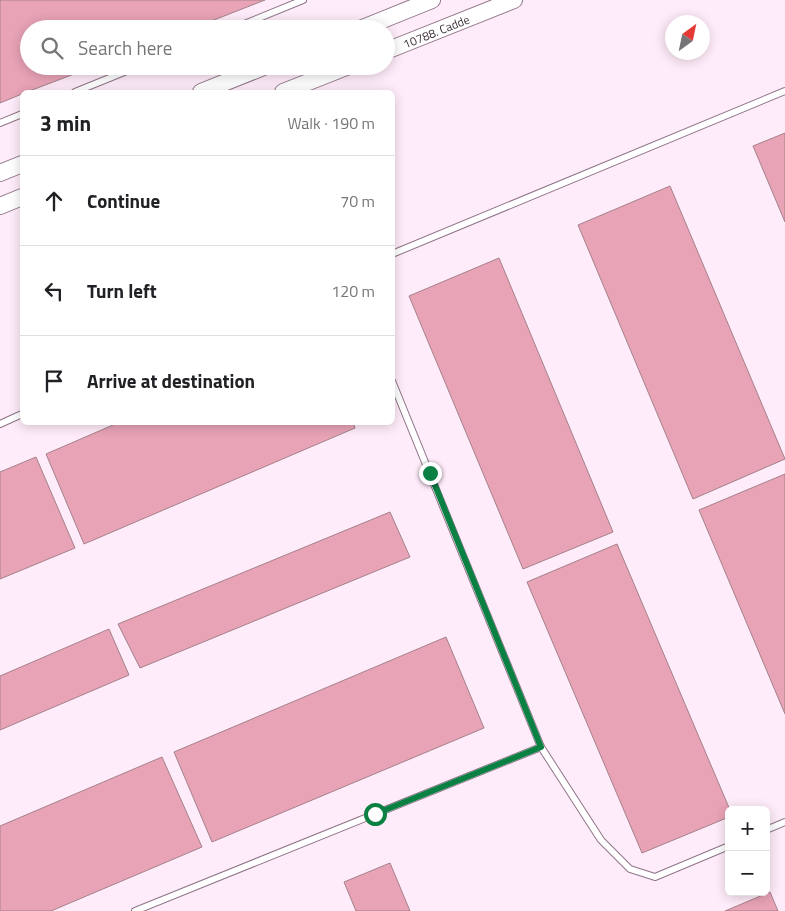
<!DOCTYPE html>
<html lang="en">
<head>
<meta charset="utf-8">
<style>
	:root { --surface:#fff; --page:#f2f2f2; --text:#202124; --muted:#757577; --line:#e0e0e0 }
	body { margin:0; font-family:"Titillium Web",sans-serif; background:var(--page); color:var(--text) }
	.controls { position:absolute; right:15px; bottom:15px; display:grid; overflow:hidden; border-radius:8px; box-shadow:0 2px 12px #0003 }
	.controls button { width:45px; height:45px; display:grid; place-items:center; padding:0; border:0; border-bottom:1px solid var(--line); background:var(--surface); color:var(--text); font:25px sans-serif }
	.compass { position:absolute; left:665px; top:15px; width:45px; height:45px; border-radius:50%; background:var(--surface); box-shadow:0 2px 12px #0003; rotate:33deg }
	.stop { position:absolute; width:15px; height:15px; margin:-11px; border:4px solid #0b8043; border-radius:50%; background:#fff }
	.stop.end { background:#0b8043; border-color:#fff; box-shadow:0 1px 5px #0008 }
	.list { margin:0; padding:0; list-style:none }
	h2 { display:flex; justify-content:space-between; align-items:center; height:65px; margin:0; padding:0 20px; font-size:21px }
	h2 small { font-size:16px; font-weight:400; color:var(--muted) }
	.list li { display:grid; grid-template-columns:32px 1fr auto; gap:15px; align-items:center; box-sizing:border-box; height:90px; padding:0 20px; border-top:1px solid var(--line) }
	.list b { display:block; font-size:19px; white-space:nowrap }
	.list em { font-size:16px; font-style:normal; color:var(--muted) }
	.icon { flex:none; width:28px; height:28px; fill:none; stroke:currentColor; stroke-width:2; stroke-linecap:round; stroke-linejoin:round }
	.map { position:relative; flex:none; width:785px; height:911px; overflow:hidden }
	.search { position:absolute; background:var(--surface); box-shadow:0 2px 12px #0003; left:20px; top:20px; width:375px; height:55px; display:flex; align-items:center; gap:12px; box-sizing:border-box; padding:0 18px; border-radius:28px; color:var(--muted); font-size:19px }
	.panel { position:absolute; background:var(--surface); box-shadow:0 2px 12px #0003; left:20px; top:90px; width:375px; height:335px; border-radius:8px }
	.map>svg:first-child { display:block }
	.building { fill:#e8a3b6; stroke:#a4818a }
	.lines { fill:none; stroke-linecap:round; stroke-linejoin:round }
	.service-casing { stroke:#8f7488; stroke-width:8 }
	.tertiary-casing { stroke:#8f7488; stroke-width:18 }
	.service { stroke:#fff; stroke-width:6 }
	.tertiary { stroke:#fff; stroke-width:16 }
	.route { stroke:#0b8043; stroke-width:6 }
	.labels { text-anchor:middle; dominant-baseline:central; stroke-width:4; stroke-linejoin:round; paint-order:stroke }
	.street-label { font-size:12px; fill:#3e323b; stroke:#fff }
</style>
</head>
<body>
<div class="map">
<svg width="785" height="911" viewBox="0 0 785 911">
	<rect width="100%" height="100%" fill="#ffecfa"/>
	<g class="building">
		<polygon points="0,0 265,0 191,29 29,29 29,66 95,66 27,92 22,92 22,94 0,103"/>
		<polygon points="785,133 785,222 753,146"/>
		<polygon points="670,186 785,459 693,499 578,225"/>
		<polygon points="499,258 613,532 523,569 409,296"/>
		<polygon points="120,422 353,422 355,428 84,544 46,454"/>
		<polygon points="36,457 75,548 0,579 0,472"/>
		<polygon points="785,474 785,714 699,510"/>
		<polygon points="390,512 410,557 140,668 118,624"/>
		<polygon points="617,544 730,810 729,810 729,817 642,853 527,582"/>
		<polygon points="109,629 129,675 0,730 0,676"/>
		<polygon points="446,637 484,728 212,842 174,752"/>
		<polygon points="162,757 202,847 51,911 0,911 0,826"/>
		<polygon points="390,863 410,911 356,911 344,882"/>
		<polygon points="770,892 778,911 725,911"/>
	</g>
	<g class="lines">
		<defs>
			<g id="service">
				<polyline points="232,29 303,0"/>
				<polyline points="75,92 139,66"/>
				<polyline points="0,123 22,114"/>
				<polyline points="392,254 785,91"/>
				<polyline points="392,381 541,747 601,840 630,869 655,877 729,846"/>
				<polyline points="0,424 22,414"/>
				<polyline points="766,830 785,822"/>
				<polyline points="135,911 541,747"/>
			</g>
			<g id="tertiary">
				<polyline points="360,29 432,0"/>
				<path id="s1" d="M386,51l128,-51"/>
				<polyline points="201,92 266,66"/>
				<polyline points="283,92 349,66"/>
				<polyline points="0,173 22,164"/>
				<polyline points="0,206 22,197"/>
			</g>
		</defs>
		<use href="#service" class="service-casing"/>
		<use href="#tertiary" class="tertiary-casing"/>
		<use href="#service" class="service"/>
		<use href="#tertiary" class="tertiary"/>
	</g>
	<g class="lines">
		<polyline class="route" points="375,814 541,747 430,473"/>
	</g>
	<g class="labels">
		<g class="street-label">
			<text stroke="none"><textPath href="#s1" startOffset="54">10788. Cadde</textPath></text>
		</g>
	</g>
</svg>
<div class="controls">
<button>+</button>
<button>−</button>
</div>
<svg class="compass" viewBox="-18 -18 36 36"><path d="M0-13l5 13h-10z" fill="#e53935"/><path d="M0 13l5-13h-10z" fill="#757577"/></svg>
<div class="stop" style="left:375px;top:814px"></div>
<div class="stop end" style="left:430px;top:473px"></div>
<div class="search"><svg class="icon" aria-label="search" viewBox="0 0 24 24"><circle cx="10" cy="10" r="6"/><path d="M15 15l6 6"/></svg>Search here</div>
<section class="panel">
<h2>3 min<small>Walk · 190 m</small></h2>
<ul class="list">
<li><svg class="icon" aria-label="ahead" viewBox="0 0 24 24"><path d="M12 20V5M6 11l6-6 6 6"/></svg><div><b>Continue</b></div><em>70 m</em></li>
<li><svg class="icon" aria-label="left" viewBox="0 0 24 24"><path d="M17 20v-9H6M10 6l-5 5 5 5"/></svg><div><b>Turn left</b></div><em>120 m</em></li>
<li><svg class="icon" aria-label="arrive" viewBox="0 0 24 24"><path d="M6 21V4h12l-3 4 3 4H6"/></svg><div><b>Arrive at destination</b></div></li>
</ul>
</section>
</div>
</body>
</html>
